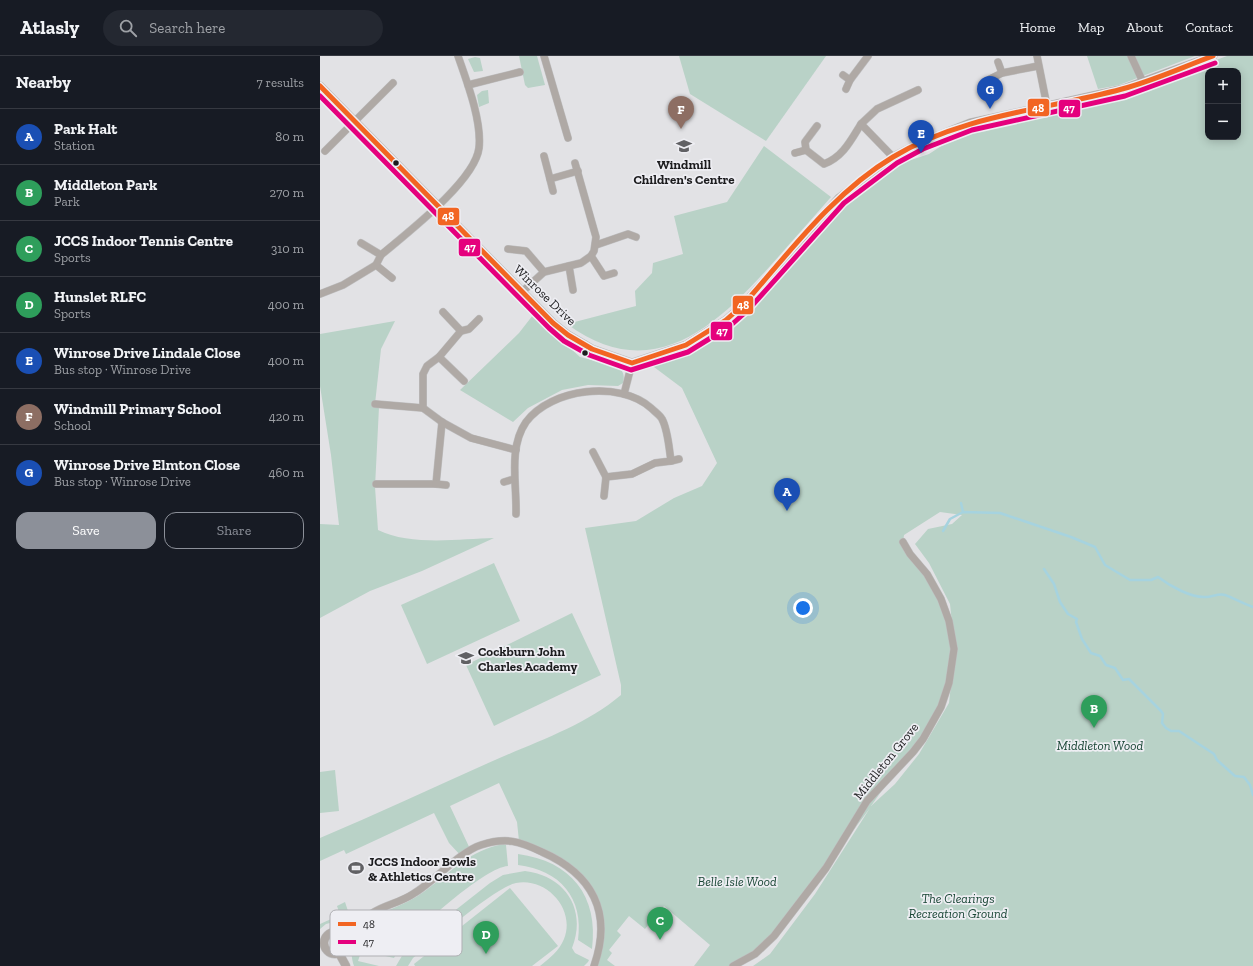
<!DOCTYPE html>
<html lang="en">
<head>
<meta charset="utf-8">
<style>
	:root { --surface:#171b24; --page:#242831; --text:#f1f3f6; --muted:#9ea1a6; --line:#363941; --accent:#8c9099 }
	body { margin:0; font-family:"Zilla Slab",serif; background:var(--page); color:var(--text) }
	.controls { position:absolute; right:12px; top:12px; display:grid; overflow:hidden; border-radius:8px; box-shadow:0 2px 10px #0003 }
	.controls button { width:36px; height:36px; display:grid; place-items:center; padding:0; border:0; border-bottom:1px solid var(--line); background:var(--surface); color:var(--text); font:20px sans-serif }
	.you { position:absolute; left:483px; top:552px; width:14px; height:14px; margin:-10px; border:3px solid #fff; border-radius:50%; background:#1a73e8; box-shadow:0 0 0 6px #1a73e833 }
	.badge { display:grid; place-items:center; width:26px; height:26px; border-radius:50%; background:var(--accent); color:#fff; font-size:13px; font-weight:700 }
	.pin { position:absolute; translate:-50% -33px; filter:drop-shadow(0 1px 2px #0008) }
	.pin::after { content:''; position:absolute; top:21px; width:14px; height:12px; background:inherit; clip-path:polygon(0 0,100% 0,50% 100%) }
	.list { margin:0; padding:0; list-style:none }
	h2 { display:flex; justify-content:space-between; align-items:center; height:52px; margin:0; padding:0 16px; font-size:17px }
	h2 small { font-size:13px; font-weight:400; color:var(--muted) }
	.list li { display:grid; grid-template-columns:26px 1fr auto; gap:12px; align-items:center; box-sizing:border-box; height:56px; padding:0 16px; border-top:1px solid var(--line) }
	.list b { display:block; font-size:15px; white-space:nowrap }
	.list p { margin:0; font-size:13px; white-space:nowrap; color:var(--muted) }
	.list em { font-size:13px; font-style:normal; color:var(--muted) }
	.actions { display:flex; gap:8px; padding:12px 16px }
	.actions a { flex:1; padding:9px 0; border:1px solid var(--accent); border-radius:12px; text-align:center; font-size:14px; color:var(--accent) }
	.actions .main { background:var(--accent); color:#fff }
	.icon { flex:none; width:22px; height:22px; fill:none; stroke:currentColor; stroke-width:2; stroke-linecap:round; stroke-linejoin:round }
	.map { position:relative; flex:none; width:933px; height:910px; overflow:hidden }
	header { display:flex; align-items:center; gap:24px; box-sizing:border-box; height:56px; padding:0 20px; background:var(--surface); border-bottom:1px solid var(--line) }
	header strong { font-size:19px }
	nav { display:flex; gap:22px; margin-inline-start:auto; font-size:14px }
	.search { width:280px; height:36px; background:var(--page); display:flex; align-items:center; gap:10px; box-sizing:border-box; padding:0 14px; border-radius:22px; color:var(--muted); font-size:15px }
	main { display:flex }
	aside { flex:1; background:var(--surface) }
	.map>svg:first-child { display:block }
	.green { fill:#b9d2c7; fill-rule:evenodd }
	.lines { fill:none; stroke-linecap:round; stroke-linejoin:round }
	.stream { stroke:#a6d3df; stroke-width:2.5 }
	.minor-casing { stroke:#bfbfc0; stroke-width:8 }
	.tertiary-casing { stroke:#bfbfc0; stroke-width:9 }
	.minor { stroke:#afa9a5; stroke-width:7 }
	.tertiary { stroke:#afa9a5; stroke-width:8 }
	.bus-1-casing { stroke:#eeeef3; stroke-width:8 }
	.bus-2-casing { stroke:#eeeef3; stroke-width:8 }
	.bus-1 { stroke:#f26522; stroke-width:5 }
	.bus-2 { stroke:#e5007d; stroke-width:5 }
	.bus-dot { fill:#1c1c1e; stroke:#eeeef3; stroke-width:1.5 }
	.labels { text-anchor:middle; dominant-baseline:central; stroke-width:3.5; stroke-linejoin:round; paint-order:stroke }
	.poi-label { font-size:13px; font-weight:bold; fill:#1c1c1e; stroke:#eeeef3; text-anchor:start }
	.street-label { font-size:13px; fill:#1c1c1e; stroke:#eeeef3 }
	.park-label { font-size:13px; font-style:italic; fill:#194635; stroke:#eeeef3 }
	.key { fill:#eeeef3; stroke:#afafb3; stroke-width:1 }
	.key-label { font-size:11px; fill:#1c1c1e }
	.line-badge { stroke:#eeeef3; stroke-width:1.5 }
	.badge-label { font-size:11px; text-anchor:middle; font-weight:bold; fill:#fff }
</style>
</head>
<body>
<header>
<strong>Atlasly</strong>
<div class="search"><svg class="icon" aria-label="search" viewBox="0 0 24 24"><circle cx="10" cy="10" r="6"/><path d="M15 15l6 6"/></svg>Search here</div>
<nav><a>Home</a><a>Map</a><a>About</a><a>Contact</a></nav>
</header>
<main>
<aside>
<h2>Nearby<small>7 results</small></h2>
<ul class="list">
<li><span class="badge" style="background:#1a4fb4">A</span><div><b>Park Halt</b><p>Station</p></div><em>80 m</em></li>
<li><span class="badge" style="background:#2e9e5b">B</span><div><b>Middleton Park</b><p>Park</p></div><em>270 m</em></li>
<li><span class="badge" style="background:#2e9e5b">C</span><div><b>JCCS Indoor Tennis Centre</b><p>Sports</p></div><em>310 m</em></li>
<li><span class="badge" style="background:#2e9e5b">D</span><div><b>Hunslet RLFC</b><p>Sports</p></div><em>400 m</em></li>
<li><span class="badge" style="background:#1a4fb4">E</span><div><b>Winrose Drive Lindale Close</b><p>Bus stop · Winrose Drive</p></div><em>400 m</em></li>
<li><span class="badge" style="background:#8d6e63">F</span><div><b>Windmill Primary School</b><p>School</p></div><em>420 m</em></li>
<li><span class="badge" style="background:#1a4fb4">G</span><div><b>Winrose Drive Elmton Close</b><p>Bus stop · Winrose Drive</p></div><em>460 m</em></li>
</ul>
<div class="actions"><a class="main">Save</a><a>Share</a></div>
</aside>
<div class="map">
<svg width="933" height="910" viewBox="0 0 933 910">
	<rect width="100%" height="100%" fill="#e2e2e5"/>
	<g class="green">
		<polygon points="199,0 217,0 225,29 208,32 205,29"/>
		<polygon points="359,0 506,0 446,85 370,38"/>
		<polygon points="767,0 875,0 799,29 778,33"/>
		<path d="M907,0h26v910h-500l17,-12 45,-60 55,-86 -96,128 -41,30h-39l16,-21 -46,-39 -19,23 -16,-13 -12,15 4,4 -12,15 3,3 -5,7 8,6h-21l7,-48 -19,-41 -63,-36 -2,-19 -18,-39 -49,23 21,45 -9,6 -13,-14 -15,-30 -88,41 -2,-4 -24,11v-23c59,-25 116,-52 175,-78 43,-19 89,-34 126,-65v-10l-36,-157 51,-7 38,-23 28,-12 15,-23 -35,-75 -32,-24c42,-13 69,-28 102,-57l92,-104 46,-36 39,-13 31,-20 -1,-2 43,-12 124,-27zM888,15h30v66h-30zM620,456l22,3 -10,9 -24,5 -13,15 14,19 21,41 4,39 -13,-44 -38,-57 1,-7zM634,601l-5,46 -30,51 -24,30 -24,22 70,-99z"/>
		<polygon points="155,1 160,2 163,15 154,16 148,3"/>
		<polygon points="168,34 169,47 159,51 157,39 162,35"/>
		<path d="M444,90l67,51c-17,20 -35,39 -52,59 -58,66 -124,133 -212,68l69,-18 -1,-15 17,-18 1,-10 30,-9 -9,-38 53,-14z"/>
		<path d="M213,259l47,42 36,9c7,4 9,9 7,17l-5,3 -30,-1 -26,5 -34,18 -15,14 -53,-32 59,-57z"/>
		<path d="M75,265l-14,28 -6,55 4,3 -4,80 3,43c32,16 81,9 116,8l-72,33 -52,20 -50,27v-94l19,1 -8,-70 -11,-69v-52z"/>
		<polygon points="174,507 200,565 107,608 81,549"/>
		<polygon points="252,557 281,619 174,670 146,609"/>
		<polygon points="15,714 19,755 0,757 0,716"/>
		<path d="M184,788l2,1 2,21c-24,2 -80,55 -101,73l-7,7 -6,12 -17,-4 12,-44c12,-5 25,-11 36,-19 25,-18 46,-42 79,-47z"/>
		<path d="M198,798c53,7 81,42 74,95l-14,-9c6,-42 -18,-70 -60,-75z"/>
		<path d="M205,815c41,5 62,39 47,77l3,5 14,7 -1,2 -4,4h-44c10,-8 19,-15 24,-27 12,-30 -18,-62 -48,-56 -21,4 -83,59 -103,75l-5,8h-12l10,-17 84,-66 13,-8z"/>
		<polygon points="190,832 238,890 212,910 95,910 94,908"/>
		<polygon points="25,846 29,858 26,863 6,868 0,873 0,868 20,859 17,850"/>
		<path d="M51,866l-13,39 21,5h-25c-6,-18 0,-35 17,-44z"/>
	</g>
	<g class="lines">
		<g class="stream">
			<polyline points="641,447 643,456"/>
			<path d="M623,475l7,-12 13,-7 37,1 71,24 24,10 10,18 25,15h21l7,-3c12,9 33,21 48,20 6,0 13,-4 19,-2 9,3 18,9 28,12"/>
			<polyline points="724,513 734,528 740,546 748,558 757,563 756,566 762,583 771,597 780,600 786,609 795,612 803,624 809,623 841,655 843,658 842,667 846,672 851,675 859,675 894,698 897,704 915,720 924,721 930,729 933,739"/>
		</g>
		<defs>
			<g id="minor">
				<polyline points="224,0 248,82"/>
				<polyline points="717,0 727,50"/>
				<polyline points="811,0 823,26"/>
				<polyline points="678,6 682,17"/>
				<polyline points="523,19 530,24"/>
				<polyline points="670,23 682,17 718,10"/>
				<polyline points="148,29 200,16"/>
				<polyline points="526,33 530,24 548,0"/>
				<polyline points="541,68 557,53 598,34"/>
				<path d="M497,70l-12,16 1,8 18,14c19,-7 27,-24 37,-40l32,33"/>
				<polyline points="5,95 73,27"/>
				<polyline points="475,97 486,94"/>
				<polyline points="224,100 230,123 258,115"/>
				<polyline points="230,123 233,135"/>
				<polyline points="41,187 61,199"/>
				<polyline points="276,189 308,178 316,181"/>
				<polyline points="188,193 206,195 224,216"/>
				<polyline points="271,200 284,220 294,217"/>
				<polyline points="56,209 72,222"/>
				<polyline points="249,210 253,234"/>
				<polyline points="203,235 224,216 261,207 271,200 274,195 276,181 255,107"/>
				<path d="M0,238l23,-9 33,-20 5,-10c26,-22 94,-74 98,-107 3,-27 -12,-66 -21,-92"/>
				<polyline points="123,256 141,275"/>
				<polyline points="119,301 144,325"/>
				<polyline points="304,338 312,307"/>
				<polyline points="55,348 103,352 122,366 151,382 196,394"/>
				<polyline points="103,352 103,318 107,310 119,301 141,275 149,273 159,263"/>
				<polyline points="351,405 359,403"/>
				<polyline points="184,426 194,423"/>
				<polyline points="56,428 116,428 122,366"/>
				<polyline points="116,428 126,429"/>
				<polyline points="284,440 286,421"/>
				<path d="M196,458c1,-29 -8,-66 10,-92 25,-34 94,-42 125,-14 3,3 9,7 11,11 6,11 7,29 9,42l-16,2 -23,11 -26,3 -13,-25"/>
				<path d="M22,879c10,-9 21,-17 32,-23 12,-7 27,-10 39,-18 21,-12 46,-42 68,-49 25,-8 38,-4 61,7 50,22 71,60 52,114"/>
				<polyline points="413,910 435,898 454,880 506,812 547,745 593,696 603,683 621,651 629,627 634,593 629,565 621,543 607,518 590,498 583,486"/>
			</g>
			<g id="tertiary">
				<polyline points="0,30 233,267 248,279 272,293 312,307 366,289 406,264 423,249 519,142 573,101 600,87 650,67 803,33 893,0"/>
				<circle cx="15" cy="887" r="11"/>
				<polyline points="19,897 26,910"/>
			</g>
		</defs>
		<use href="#minor" class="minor-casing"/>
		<use href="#tertiary" class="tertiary-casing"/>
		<use href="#minor" class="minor"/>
		<use href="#tertiary" class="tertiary"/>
		<defs>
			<path id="bus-1" d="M0,30l233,237 15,12 24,14 40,14 54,-18 40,-25 17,-15c46,-52 90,-112 150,-148 69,-42 152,-47 229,-68 31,-8 61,-22 91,-33"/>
			<polyline id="bus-2" points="0,40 229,272 244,285 269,299 311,314 368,296 410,270 428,254 524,147 577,107 603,93 652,74 805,40 895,7"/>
		</defs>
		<use href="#bus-1" class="bus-1-casing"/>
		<use href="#bus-2" class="bus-2-casing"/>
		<use href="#bus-1" class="bus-1"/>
		<use href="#bus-2" class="bus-2"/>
	</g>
	<defs>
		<symbol id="school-bare" viewBox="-9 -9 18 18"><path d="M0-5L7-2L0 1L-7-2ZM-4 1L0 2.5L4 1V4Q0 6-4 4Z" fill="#616164" stroke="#eeeef3" stroke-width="2.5" paint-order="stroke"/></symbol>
		<symbol id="stadium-bare" viewBox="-9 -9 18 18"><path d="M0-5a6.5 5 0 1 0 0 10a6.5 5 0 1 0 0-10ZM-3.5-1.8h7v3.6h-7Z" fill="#616164" stroke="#eeeef3" stroke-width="2.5" paint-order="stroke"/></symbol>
	</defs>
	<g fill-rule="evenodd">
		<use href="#school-bare" x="353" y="79" width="22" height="22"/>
		<use href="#school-bare" x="135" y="591" width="22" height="22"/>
		<use href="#stadium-bare" x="25" y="801" width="22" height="22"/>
	</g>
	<g class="bus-dot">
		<circle cx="76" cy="107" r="3.5"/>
		<circle cx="265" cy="297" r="3.5"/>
	</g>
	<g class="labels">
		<g class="poi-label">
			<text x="364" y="108" text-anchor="middle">Windmill<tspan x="364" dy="15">Children's Centre</tspan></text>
			<text x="158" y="595">Cockburn John<tspan x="158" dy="15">Charles Academy</tspan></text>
			<text x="48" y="805">JCCS Indoor Bowls<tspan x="48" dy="15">&amp; Athletics Centre</tspan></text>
		</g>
		<g class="street-label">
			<text transform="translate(225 239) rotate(44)">Winrose Drive</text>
			<text transform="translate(566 705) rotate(-51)">Middleton Grove</text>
		</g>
		<g class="park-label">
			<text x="780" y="689">Middleton Wood</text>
			<text x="417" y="825">Belle Isle Wood</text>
			<text x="638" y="842">The Clearings<tspan x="638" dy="15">Recreation Ground</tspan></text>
		</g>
	</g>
	<rect x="10" y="854" width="132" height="46" rx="6" class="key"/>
	<rect x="18" y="866" width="18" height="4" fill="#f26522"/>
	<rect x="18" y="884" width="18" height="4" fill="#e5007d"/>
	<g class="key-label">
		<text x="43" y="872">48</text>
		<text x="43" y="890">47</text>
	</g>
	<g class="line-badge">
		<rect x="707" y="42" width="23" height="19" rx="4" fill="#f26522"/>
		<rect x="738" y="43" width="23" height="19" rx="4" fill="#e5007d"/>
		<rect x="117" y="151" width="23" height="19" rx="4" fill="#f26522"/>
		<rect x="138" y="182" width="23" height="19" rx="4" fill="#e5007d"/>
		<rect x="412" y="239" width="22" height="20" rx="4" fill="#f26522"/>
		<rect x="390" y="265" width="23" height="20" rx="4" fill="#e5007d"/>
	</g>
	<g class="badge-label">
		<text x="718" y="56">48</text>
		<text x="749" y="56">47</text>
		<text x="128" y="164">48</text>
		<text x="150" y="195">47</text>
		<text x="423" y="253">48</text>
		<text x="402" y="279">47</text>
	</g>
</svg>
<div class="controls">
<button>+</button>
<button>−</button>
</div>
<div class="you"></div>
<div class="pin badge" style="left:467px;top:455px;background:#1a4fb4">A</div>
<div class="pin badge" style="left:774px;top:672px;background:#2e9e5b">B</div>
<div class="pin badge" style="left:340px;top:884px;background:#2e9e5b">C</div>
<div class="pin badge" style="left:166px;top:898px;background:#2e9e5b">D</div>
<div class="pin badge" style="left:601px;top:97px;background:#1a4fb4">E</div>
<div class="pin badge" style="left:361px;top:73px;background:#8d6e63">F</div>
<div class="pin badge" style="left:670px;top:53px;background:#1a4fb4">G</div>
</div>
</main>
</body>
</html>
